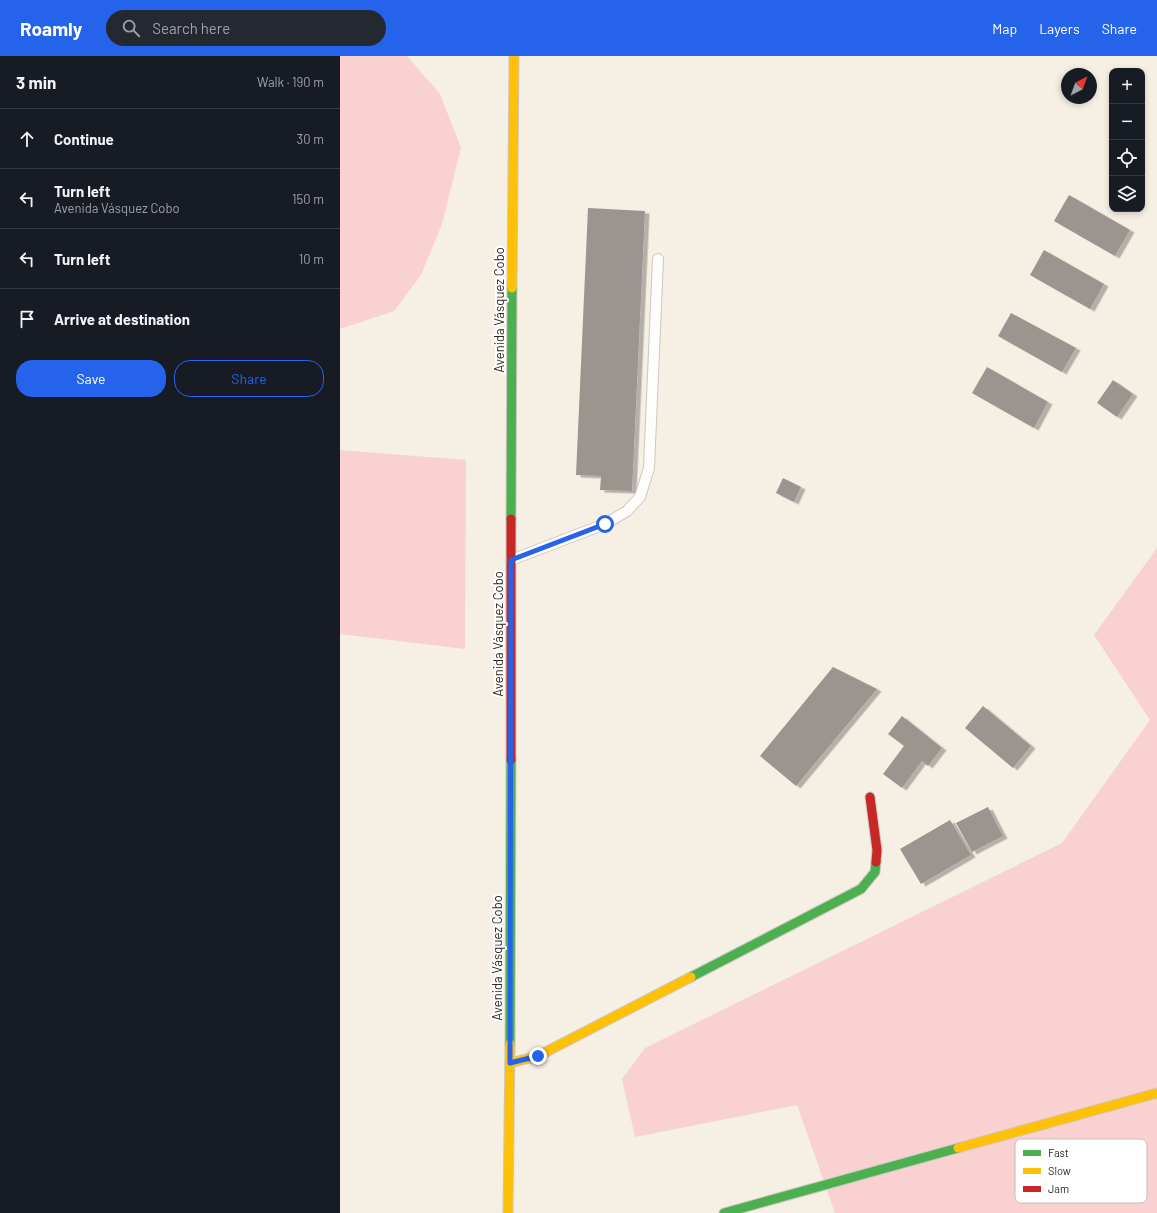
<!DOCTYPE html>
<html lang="en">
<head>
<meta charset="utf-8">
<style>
	:root { --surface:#171b24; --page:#242831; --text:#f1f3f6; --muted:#9ea1a6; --line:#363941; --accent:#2563eb }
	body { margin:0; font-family:Barlow,sans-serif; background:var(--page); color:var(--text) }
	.controls { position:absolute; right:12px; top:12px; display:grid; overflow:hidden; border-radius:8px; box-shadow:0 2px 6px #0003 }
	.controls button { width:36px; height:36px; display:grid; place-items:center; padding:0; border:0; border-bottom:1px solid var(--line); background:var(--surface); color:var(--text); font:20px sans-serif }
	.compass { position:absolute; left:721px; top:12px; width:36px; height:36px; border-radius:50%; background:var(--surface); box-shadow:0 2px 6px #0003; rotate:41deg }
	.stop { position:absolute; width:12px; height:12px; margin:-9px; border:3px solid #2563eb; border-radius:50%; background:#fff }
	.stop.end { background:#2563eb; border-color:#fff; box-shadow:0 1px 4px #0008 }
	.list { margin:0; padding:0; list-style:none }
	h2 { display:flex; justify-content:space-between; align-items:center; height:52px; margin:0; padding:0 16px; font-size:17px }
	h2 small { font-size:13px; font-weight:400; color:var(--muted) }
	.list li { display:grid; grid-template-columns:26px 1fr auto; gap:12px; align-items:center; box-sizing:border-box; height:60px; padding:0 16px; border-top:1px solid var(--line) }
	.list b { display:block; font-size:15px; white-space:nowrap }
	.list p { margin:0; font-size:13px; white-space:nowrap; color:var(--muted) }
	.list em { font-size:13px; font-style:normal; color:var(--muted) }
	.actions { display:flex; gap:8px; padding:12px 16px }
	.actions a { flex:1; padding:9px 0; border:1px solid var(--accent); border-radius:16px; text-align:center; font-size:14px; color:var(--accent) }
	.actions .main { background:var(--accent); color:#fff }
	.icon { flex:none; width:22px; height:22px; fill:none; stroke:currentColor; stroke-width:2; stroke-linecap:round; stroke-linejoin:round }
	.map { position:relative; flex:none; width:817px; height:1157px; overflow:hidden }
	header { display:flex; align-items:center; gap:24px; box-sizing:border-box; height:56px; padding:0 20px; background:var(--accent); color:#fff }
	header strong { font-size:19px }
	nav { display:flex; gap:22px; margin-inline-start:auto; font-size:14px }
	.search { width:280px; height:36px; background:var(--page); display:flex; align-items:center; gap:10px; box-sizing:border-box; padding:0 14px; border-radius:22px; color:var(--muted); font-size:15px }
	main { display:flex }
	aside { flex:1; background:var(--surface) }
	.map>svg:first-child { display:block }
	.green { fill:#f9d1d1 }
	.building { fill:#9c948e; filter:url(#shadow) }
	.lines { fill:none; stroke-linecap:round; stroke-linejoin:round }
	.lane-casing { stroke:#cec7be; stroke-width:12 }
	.fast-casing { stroke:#cec7be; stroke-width:11 }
	.slow-casing { stroke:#cec7be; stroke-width:11 }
	.jam-casing { stroke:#cec7be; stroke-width:11 }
	.lane { stroke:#fefdfb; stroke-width:10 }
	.fast { stroke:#4caf50; stroke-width:9 }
	.slow { stroke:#ffc107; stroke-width:9 }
	.jam { stroke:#c62828; stroke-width:9 }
	.route { stroke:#2563eb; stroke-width:5 }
	.labels { text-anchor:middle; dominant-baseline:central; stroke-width:4; stroke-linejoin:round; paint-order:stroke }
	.street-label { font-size:13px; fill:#302a21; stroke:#fff }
	.key { fill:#fff; stroke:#c1bfbc; stroke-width:1 }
	.key-label { font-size:11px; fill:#302a21 }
</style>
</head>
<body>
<header>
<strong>Roamly</strong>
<div class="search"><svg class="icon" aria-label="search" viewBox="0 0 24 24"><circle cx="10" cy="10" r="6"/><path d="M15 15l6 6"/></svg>Search here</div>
<nav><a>Map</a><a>Layers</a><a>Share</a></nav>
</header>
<main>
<aside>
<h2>3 min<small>Walk · 190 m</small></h2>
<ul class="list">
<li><svg class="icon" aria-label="ahead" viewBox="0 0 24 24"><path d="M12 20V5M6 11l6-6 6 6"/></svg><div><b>Continue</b></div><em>30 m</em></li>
<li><svg class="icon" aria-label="left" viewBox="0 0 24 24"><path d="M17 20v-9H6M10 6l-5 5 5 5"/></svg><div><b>Turn left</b><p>Avenida Vásquez Cobo</p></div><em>150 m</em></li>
<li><svg class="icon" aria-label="left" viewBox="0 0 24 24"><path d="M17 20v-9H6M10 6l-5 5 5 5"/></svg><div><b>Turn left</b></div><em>10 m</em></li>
<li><svg class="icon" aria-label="arrive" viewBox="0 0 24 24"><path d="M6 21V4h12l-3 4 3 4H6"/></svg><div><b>Arrive at destination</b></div></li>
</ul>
<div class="actions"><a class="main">Save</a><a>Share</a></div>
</aside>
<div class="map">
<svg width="817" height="1157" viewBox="0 0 817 1157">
	<defs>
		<filter id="shadow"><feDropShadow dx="4.5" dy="2.5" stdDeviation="0" flood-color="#0004"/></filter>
	</defs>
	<rect width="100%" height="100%" fill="#f6efe4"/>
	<g class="green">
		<polygon points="0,0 67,0 100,38 121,92 102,168 81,219 54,255 0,273"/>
		<polygon points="0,394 126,404 125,593 0,578"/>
		<polygon points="817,492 817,1157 495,1157 457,1049 295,1081 282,1023 305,992 722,787 810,664 754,579"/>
	</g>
	<g class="building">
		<polygon points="729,139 790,174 775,200 714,165"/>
		<polygon points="248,152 305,155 292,435 260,434 261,420 236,419"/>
		<polygon points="704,194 764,228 750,253 690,219"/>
		<polygon points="671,257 736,292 722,316 658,280"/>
		<polygon points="647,311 708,346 694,372 632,337"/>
		<polygon points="773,324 793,338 777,361 757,347"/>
		<polygon points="443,422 461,431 454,446 436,437"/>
		<polygon points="493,611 537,633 456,730 420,700"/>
		<polygon points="643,650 691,690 673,712 625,672"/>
		<polygon points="562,660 602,692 588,710 582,705 562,732 543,718 564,690 548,678"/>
		<polygon points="648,751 663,780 632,796 616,767"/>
		<polygon points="610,764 631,799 581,828 560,793"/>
	</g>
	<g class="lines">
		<defs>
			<polyline id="lane" points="171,504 265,468 287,455 300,441 309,412 318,203"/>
			<g id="fast">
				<polyline points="171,463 172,232"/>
				<polyline points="351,921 521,833 535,816 536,806"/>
				<polyline points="170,988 171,704"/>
				<polyline points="384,1157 618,1092"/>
			</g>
			<g id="slow">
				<polyline points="172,232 174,0"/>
				<polyline points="170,1007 198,1000 351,921"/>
				<polyline points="618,1092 817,1037"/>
				<polyline points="168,1157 170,988"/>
			</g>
			<g id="jam">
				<polyline points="171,704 171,463"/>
				<polyline points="530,741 537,794 536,806"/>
			</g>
		</defs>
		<use href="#lane" class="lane-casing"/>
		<use href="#fast" class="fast-casing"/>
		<use href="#slow" class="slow-casing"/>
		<use href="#jam" class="jam-casing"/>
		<use href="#lane" class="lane"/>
		<use href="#fast" class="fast"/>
		<use href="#slow" class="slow"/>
		<use href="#jam" class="jam"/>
	</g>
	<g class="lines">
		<polyline class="route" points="198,1000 170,1007 171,504 265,468"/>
	</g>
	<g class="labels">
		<g class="street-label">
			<text transform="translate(159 254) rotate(-90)">Avenida Vásquez Cobo</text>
			<text transform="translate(158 578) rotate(-90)">Avenida Vásquez Cobo</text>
			<text transform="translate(157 902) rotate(-90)">Avenida Vásquez Cobo</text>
		</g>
	</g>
	<rect x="675" y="1083" width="132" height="64" rx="6" class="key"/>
	<rect x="683" y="1094" width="18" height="6" fill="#4caf50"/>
	<rect x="683" y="1112" width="18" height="6" fill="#ffc107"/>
	<rect x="683" y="1130" width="18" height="6" fill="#c62828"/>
	<g class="key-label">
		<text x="708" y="1101">Fast</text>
		<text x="708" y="1119">Slow</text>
		<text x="708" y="1137">Jam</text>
	</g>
</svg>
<div class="controls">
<button>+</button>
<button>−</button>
<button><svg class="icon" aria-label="locate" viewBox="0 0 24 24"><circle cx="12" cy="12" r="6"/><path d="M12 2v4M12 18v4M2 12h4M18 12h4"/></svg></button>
<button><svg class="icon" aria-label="layers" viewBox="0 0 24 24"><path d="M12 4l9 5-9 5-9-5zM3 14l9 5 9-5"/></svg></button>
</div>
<svg class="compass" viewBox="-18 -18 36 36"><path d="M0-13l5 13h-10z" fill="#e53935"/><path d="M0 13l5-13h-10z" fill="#9ea1a6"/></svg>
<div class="stop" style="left:265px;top:468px"></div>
<div class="stop end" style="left:198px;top:1000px"></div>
</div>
</main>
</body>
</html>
